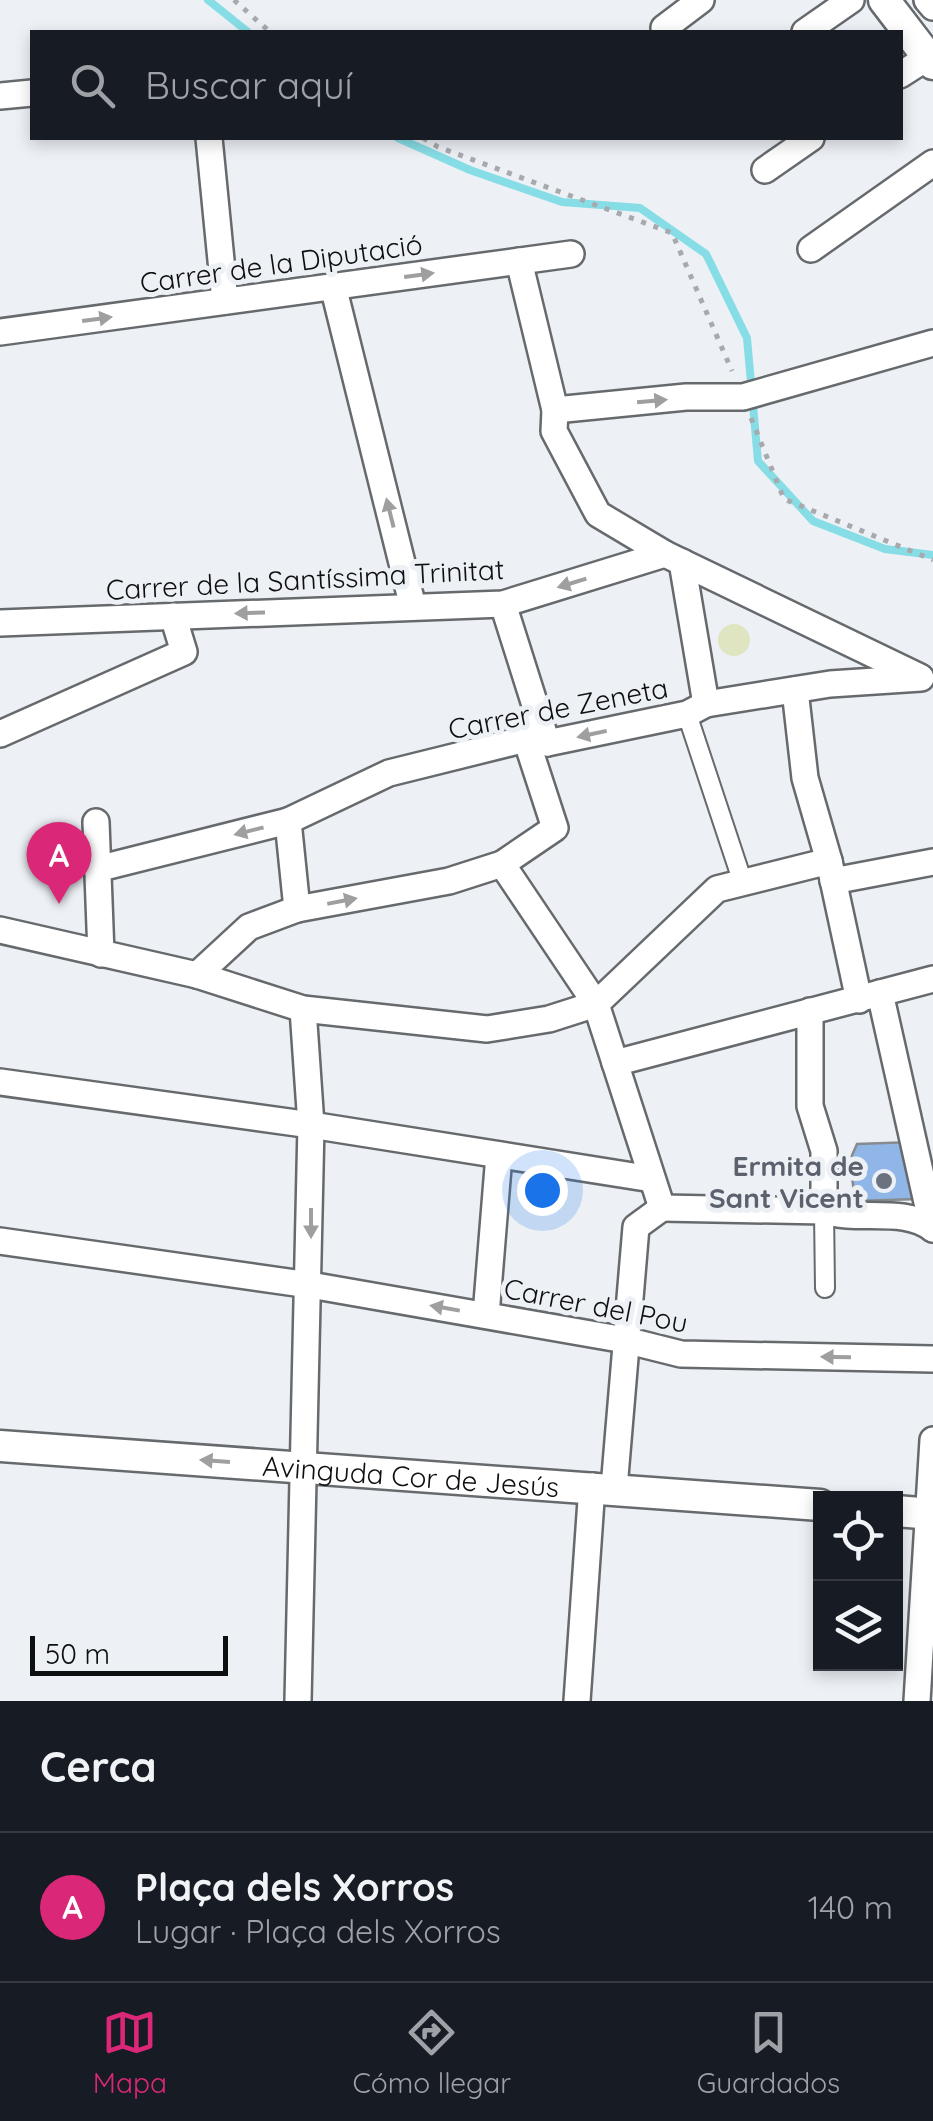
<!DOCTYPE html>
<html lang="es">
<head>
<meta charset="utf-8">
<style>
	:root { --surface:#171b24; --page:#242831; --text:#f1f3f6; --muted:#9ea1a6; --line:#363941; --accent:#db2777 }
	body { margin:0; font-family:Quicksand,sans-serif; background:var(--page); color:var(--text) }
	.controls { position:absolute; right:30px; bottom:30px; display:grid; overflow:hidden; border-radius:0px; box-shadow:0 5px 15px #0003 }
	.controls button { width:90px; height:90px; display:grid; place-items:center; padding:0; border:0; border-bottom:2px solid var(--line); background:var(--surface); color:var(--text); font:50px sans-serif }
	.scale { position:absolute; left:30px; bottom:25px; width:198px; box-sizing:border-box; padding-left:10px; border:5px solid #0e0f11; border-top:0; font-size:28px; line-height:35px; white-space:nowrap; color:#0e0f11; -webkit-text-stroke:8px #edf0f5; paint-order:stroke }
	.you { position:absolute; left:542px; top:1190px; width:35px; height:35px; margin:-25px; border:8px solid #fff; border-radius:50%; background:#1a73e8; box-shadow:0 0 0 15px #1a73e833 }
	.badge { display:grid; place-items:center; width:65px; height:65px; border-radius:50%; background:var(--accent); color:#fff; font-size:32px; font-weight:700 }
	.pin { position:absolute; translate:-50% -82px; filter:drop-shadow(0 2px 5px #0008) }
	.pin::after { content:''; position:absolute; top:52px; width:35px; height:30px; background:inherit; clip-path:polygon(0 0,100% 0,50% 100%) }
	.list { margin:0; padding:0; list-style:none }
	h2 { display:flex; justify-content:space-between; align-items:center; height:130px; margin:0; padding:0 40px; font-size:42px }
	h2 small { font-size:32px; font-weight:400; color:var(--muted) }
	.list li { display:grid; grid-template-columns:65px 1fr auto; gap:30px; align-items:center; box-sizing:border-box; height:150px; padding:0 40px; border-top:2px solid var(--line) }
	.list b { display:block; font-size:38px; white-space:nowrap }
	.list p { margin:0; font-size:32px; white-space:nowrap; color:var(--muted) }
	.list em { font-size:32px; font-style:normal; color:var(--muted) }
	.icon { flex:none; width:55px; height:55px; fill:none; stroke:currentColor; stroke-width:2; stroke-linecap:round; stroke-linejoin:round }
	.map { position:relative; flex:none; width:933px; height:1701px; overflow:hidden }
	.search { position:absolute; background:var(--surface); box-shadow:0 5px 15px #0003; left:30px; right:30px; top:30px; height:110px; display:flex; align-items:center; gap:25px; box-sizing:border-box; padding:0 35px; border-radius:0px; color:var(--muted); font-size:38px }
	.sheet { height:280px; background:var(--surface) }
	nav { display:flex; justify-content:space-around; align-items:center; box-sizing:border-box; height:140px; border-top:2px solid var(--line); background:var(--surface); font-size:28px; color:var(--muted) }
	nav a { display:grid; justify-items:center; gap:5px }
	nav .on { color:var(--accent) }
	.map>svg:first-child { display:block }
	.green { fill:#dee5c0 }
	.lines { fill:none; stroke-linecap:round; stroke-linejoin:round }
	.stream { stroke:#87dde6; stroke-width:8 }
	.building { fill:#90b6e8; stroke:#878a8e; stroke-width:2.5 }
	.pedestrian-casing { stroke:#676a6d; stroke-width:22 }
	.minor-casing { stroke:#676a6d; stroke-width:30 }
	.tertiary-casing { stroke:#676a6d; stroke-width:35 }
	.path { stroke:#a7a9ad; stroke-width:5; stroke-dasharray:5 8; stroke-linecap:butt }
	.pedestrian { stroke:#fff; stroke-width:18 }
	.minor { stroke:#fff; stroke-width:25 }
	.tertiary { stroke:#fff; stroke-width:30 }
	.oneway { fill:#9f9fa0 }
	.worship-dot { fill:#6b7280; stroke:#edf0f5; stroke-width:4 }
	.labels { text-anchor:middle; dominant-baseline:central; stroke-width:10; stroke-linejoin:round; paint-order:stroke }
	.street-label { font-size:28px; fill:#0e0f11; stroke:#edf0f5 }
	.worship-label { font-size:28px; font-weight:bold; fill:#5b616d; stroke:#edf0f5; text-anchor:end }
</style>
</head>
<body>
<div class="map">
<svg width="933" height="1701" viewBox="0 0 933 1701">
	<rect width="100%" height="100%" fill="#edf0f5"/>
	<circle class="green" cx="734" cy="640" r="16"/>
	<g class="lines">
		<g class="stream">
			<polyline points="208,0 248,32"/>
			<polyline points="398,138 470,170 562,202 640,208 706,254 747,338 758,461 813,521 885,549 933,555"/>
		</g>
	</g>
	<polygon class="building" points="913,1142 918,1199 855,1201 850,1160 857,1144"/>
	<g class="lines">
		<defs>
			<g id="pedestrian">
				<polyline points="687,714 743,883"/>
				<polyline points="824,1211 825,1288"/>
			</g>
			<g id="minor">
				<polyline points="927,0 933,7"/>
				<polyline points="664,28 701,0"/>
				<polyline points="805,32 851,0"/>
				<polyline points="900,75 928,57"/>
				<polyline points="0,96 32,93"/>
				<polyline points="209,138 225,301"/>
				<polyline points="765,170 811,138"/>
				<polyline points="811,249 933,163"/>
				<polyline points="519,261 555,410 554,431 598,514 665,554 920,677"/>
				<polyline points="333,286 413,607"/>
				<polyline points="0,332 571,254"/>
				<polyline points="555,410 686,397 743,397 933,343"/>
				<polyline points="682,562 706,704"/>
				<polyline points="503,604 547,743"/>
				<polyline points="0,623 503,604 665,554"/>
				<polyline points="795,690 805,778 829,861 859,1000"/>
				<polyline points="0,734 184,652 173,616"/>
				<polyline points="288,821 297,909"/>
				<polyline points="96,822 101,954"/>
				<polyline points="502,864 596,1004 662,1208"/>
				<polyline points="97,869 288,821 389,773 526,739 547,743 687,714 706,704 830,684 921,678"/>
				<polyline points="833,881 933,862"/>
				<polyline points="0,930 197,975 303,1009 487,1029 549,1019 596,1004 717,889 829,861"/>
				<polyline points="197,975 249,927 297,909 449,881 502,864 555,828 526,739"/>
				<polyline points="880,993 933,1229"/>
				<polyline points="810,1011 810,1106 824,1151 824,1211"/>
				<polyline points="615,1063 933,979"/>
				<polyline points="0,1082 311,1125 652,1179"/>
				<path d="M662,1208l162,3c35,11 80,-5 109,18"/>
				<polyline points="0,1241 310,1285 625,1340 681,1354 933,1359"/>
				<polyline points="486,1315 499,1155"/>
				<polyline points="614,1488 636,1227 662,1208"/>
				<polyline points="298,1701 311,1125 303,1009"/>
				<polyline points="577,1701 592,1486"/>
				<polyline points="917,1701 933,1440"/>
			</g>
			<g id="tertiary">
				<polyline points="884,0 933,64"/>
				<path id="s1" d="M0,1446l820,59"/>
				<polyline points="896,1511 933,1514"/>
			</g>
		</defs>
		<use href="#pedestrian" class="pedestrian-casing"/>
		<use href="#minor" class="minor-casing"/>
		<use href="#tertiary" class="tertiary-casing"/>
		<g class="path">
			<polyline points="234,0 270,32"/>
			<polyline points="423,138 438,147 672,233 732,371"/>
			<polyline points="751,418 784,499 933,560"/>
		</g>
		<use href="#pedestrian" class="pedestrian"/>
		<use href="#minor" class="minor"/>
		<use href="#tertiary" class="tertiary"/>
	</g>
	<defs><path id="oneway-solid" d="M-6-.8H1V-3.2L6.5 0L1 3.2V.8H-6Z" transform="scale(2.5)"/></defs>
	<g class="oneway">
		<use href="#oneway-solid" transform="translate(419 275) rotate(-8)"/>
		<use href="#oneway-solid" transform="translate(97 319) rotate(-8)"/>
		<use href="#oneway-solid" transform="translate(652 401) rotate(-5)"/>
		<use href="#oneway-solid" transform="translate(390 513) rotate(-104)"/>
		<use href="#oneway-solid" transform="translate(572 583) rotate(163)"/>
		<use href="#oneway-solid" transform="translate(250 613) rotate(178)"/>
		<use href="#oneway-solid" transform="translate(592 734) rotate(168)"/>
		<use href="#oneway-solid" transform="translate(249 831) rotate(166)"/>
		<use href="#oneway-solid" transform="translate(342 901) rotate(-11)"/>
		<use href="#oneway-solid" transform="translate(311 1223) rotate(90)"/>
		<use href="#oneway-solid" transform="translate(445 1308) rotate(-170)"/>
		<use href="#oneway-solid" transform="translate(836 1357) rotate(-179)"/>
		<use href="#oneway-solid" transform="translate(215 1461) rotate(-176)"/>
	</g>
	<circle class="worship-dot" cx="884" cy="1181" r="10"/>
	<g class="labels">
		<g class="street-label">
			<text transform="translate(281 263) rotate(-8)">Carrer de la Diputació</text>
			<text transform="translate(305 579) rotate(-3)">Carrer de la Santíssima Trinitat</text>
			<text transform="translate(558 708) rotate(-11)">Carrer de Zeneta</text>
			<text transform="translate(596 1305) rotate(11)">Carrer del Pou</text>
			<text stroke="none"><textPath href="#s1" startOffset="412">Avinguda Cor de Jesús</textPath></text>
		</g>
		<g class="worship-label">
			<text x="864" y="1165">Ermita de<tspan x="864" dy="32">Sant Vicent</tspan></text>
		</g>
	</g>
</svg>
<div class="controls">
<button><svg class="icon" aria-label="locate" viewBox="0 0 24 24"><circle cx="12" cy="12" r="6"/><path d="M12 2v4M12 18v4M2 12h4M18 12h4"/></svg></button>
<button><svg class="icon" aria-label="layers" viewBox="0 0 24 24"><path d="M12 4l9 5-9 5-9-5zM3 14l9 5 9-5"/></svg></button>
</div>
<div class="scale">50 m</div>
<div class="you"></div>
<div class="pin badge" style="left:59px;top:904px">A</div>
<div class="search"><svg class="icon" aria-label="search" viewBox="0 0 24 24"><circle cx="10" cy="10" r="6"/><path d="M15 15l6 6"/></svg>Buscar aquí</div>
</div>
<section class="sheet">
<h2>Cerca<small></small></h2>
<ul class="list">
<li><span class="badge">A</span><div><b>Plaça dels Xorros</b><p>Lugar · Plaça dels Xorros</p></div><em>140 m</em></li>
</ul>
</section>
<nav>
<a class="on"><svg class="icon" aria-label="map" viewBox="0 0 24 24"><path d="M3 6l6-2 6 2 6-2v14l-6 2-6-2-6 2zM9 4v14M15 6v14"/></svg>Mapa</a>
<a><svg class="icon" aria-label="directions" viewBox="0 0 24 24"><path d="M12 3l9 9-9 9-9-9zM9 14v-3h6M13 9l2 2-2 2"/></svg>Cómo llegar</a>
<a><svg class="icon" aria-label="saved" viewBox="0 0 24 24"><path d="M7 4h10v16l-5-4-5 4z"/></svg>Guardados</a>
</nav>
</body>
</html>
